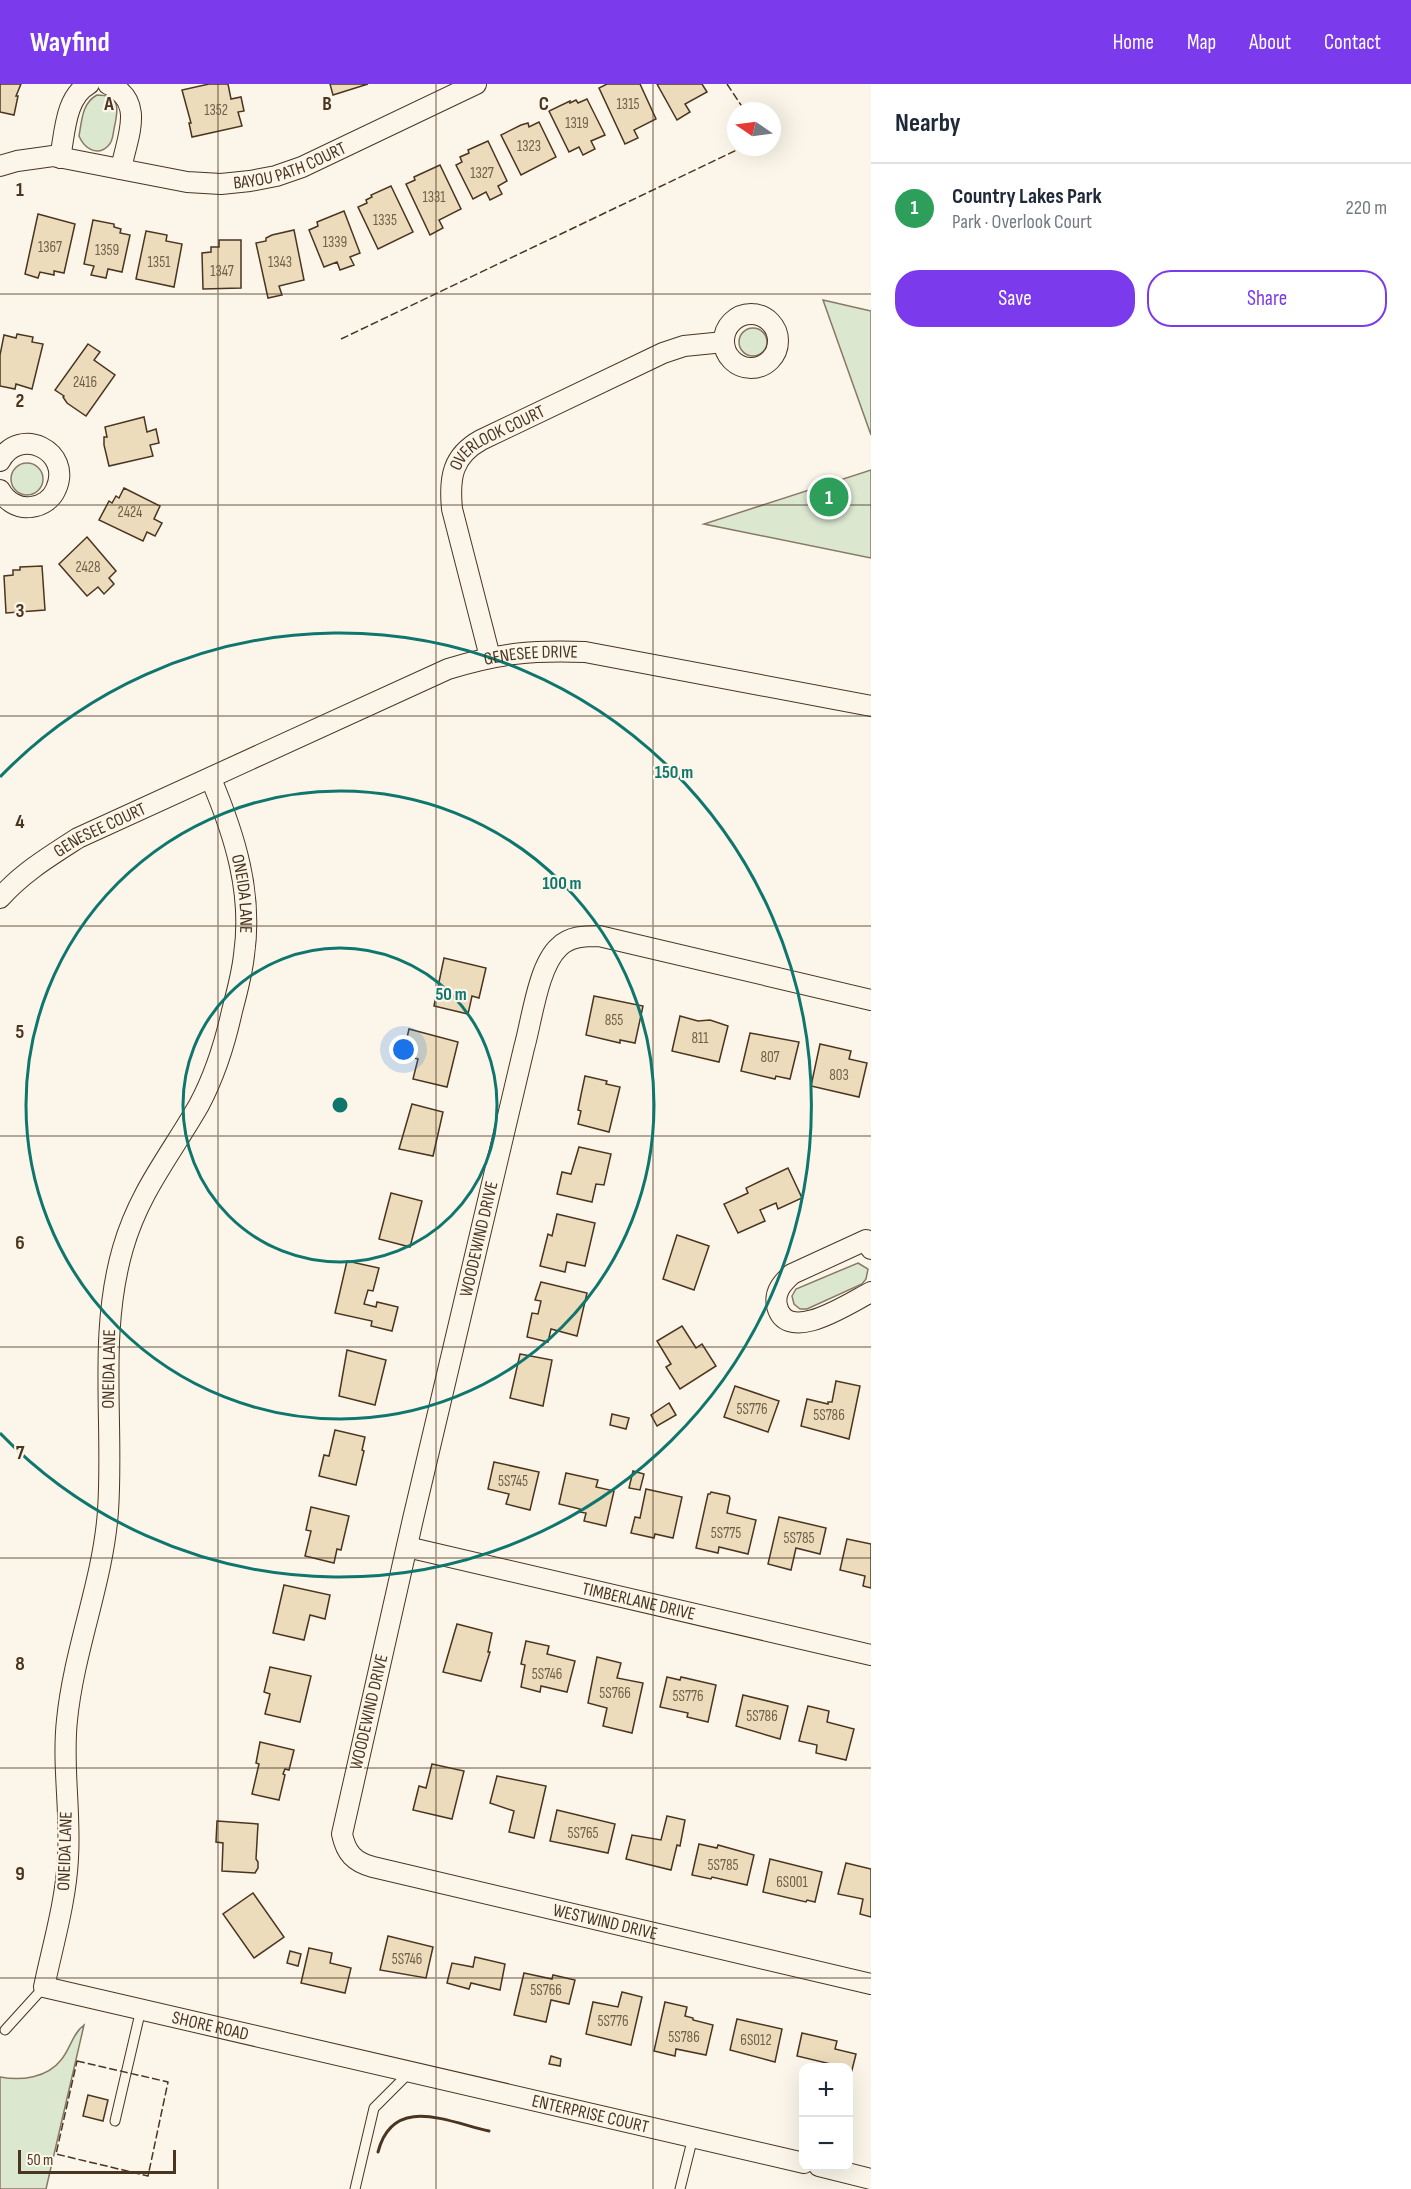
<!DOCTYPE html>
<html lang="en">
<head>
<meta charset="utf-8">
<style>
	:root { --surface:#fff; --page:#f2f2f3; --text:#1f2937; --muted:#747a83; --line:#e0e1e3; --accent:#7c3aed }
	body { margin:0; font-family:"Sofia Sans Condensed",sans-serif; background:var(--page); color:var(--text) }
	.controls { position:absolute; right:18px; bottom:18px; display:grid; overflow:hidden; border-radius:12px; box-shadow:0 6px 24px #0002 }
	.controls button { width:54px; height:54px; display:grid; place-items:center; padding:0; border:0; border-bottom:2px solid var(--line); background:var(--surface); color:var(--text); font:30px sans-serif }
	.compass { position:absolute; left:727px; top:18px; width:54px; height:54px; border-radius:50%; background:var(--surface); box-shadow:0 6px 24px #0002; rotate:283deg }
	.scale { position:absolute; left:18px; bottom:15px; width:158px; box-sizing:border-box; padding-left:6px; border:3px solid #4a3520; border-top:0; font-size:16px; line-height:21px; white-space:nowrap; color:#4a3520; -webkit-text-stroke:4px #fbf6e9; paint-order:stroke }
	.you { position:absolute; left:404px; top:966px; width:21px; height:21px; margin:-15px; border:4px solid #fff; border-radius:50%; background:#1a73e8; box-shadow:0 0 0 9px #1a73e833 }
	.badge { display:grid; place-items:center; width:39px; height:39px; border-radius:50%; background:var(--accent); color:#fff; font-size:20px; font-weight:700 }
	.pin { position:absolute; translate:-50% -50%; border:3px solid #fff; box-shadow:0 2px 6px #0006 }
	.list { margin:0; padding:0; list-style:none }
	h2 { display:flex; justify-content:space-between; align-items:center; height:78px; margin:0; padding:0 24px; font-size:26px }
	h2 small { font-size:20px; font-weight:400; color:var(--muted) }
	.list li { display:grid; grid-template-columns:39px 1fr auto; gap:18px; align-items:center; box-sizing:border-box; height:90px; padding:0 24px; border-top:2px solid var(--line) }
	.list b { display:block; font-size:22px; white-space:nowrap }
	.list p { margin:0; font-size:20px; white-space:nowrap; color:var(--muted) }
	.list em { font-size:20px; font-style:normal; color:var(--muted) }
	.actions { display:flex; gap:12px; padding:18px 24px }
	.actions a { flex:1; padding:14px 0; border:2px solid var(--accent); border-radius:24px; text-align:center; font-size:21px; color:var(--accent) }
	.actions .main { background:var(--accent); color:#fff }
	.map { position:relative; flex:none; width:871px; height:2105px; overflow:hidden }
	header { display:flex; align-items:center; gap:36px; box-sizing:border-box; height:84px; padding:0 30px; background:var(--accent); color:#fff }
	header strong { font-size:28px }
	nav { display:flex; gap:33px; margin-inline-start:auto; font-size:21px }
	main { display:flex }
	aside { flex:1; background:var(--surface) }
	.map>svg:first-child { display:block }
	.green { fill:#dce7d0; stroke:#887966; stroke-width:1.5 }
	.building { fill:#ecdcbc; stroke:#4a3520; stroke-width:1.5 }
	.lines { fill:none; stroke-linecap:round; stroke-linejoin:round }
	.lane-casing { stroke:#4a3520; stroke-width:11 }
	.street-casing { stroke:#4a3520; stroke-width:22 }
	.lane { stroke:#fbf6e9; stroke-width:9 }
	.street { stroke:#fbf6e9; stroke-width:20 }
	.fence { stroke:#4a3520; stroke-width:1.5; stroke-dasharray:8 3; stroke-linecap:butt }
	.wall { stroke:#4a3520; stroke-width:3 }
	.grid { fill:none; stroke:#4a3520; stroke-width:1.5; stroke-opacity:0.55 }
	.ring { fill:none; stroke:#0f766e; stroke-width:3 }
	.labels { text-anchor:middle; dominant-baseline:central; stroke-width:4.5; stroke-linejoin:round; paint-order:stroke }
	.number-label { font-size:15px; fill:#725f47 }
	.street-label { font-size:18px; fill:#4a3520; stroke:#fbf6e9 }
	.grid-label { font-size:20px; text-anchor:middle; font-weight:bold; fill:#4a3520; stroke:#fbf6e9; stroke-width:4.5; stroke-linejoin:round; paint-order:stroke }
	.centre { fill:#0f766e; stroke:#fbf6e9; stroke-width:3 }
	.ring-label { font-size:18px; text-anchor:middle; font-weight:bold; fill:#0f766e; stroke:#fbf6e9; stroke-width:4.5; stroke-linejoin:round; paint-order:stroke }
</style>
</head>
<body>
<header>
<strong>Wayfind</strong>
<nav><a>Home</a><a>Map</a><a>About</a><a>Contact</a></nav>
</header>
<main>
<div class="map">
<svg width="871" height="2105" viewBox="0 0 871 2105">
	<rect width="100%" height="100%" fill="#fbf6e9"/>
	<g class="green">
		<path d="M97,11c25,0 21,16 17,34 -1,5 -1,13 -6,17 -11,11 -24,2 -29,-10 3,-16 3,-33 18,-41z"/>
		<polygon points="823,216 871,227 871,351"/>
		<circle cx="753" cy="258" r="14"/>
		<circle cx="27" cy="395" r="16"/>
		<polygon points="871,386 871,474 704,440"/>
		<polygon points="858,1179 868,1185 866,1195 862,1200 807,1225 800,1225 794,1220 792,1212 796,1205"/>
		<path d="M84,1941l-38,164h-46v-112c21,4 47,1 61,-17 10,-12 11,-26 23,-35z"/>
	</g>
	<g class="building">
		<polygon points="0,0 21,0 16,12 18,12 14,31 0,28"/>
		<polygon points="209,0 228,0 231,15 241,13 244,27 238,28 242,42 192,53 189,39 191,39 182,6"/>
		<polygon points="330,0 368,0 333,11"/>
		<polygon points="607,0 640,0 656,35 634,46 638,54 625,60 599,4"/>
		<polygon points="657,0 702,0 707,8 685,20 690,28 677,36"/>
		<polygon points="587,15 605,51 591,57 595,65 583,71 579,63 569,68 549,27 570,17 570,19 576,16 578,19"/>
		<polygon points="539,38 556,73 521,91 501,51 521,41 528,39 529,43"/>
		<polygon points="488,57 507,97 498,102 502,110 490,116 486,108 473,115 456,81 462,78 460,73 469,69 468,66"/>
		<polygon points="440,81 461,125 439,136 443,144 430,151 406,100 415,96 414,93"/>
		<polygon points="391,102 413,148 378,165 358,123 367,119 366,116 372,113 371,111"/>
		<polygon points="344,127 360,169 350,173 354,181 340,186 337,178 324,183 309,146 318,142 317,138"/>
		<polygon points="38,130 75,140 64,189 54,187 54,191 40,188 38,194 25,190"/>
		<polygon points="93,136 114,140 114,143 121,145 120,149 130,151 122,188 108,185 106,194 91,191 94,182 84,180"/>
		<polygon points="294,146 304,196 279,202 282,211 268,214 256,159 266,157 266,154 272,151"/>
		<polygon points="146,147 167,151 166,157 182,160 174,203 136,195"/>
		<polygon points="219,156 241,156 241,204 203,205 202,169 211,168 211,163 219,163"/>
		<polygon points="17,250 33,253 32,258 43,260 32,305 16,300 15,305 0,302 0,271 4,251 16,254"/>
		<polygon points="88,260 100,268 94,276 115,291 86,332 67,319 63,313 64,312 55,306"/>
		<polygon points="144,333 147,348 156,345 159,359 150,361 153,372 109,382 104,361 104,353 107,353 105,343"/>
		<polygon points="124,404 160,422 154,435 162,439 155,452 147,448 143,457 99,436 109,417 112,419 116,412 119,414"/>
		<polygon points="87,453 116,487 109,494 114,500 104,510 98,503 87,512 59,480"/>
		<polygon points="42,482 45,526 6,529 4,492 13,491 13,486 20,486 20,483"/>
		<polygon points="444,874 486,884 479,914 472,912 468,930 434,922"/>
		<polygon points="594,912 643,922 635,959 620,956 620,959 586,951"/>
		<polygon points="680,932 698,937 710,936 728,942 719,978 672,967"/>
		<polygon points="409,945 458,958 447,1003 413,995 418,975 403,971"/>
		<polygon points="750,949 799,958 790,995 776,992 775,995 741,987"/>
		<polygon points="820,960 851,967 849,975 867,979 859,1013 811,1002"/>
		<polygon points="585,992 607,997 606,1000 620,1003 609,1048 578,1040 581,1027 578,1026 581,1011"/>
		<polygon points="412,1020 443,1028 433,1072 399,1065"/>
		<polygon points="579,1063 611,1070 604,1101 596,1100 592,1118 557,1110 562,1088 571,1090"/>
		<polygon points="788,1084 802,1114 778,1125 776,1119 760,1126 765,1137 738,1149 724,1120 748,1109 746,1104"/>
		<polygon points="391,1109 422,1117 410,1163 379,1155"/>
		<polygon points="557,1130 595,1139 585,1182 567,1178 565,1188 540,1182 548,1150 552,1152"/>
		<polygon points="677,1151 709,1162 694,1206 663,1195"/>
		<polygon points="347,1177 379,1184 373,1207 368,1206 364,1220 376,1223 377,1218 398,1223 392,1247 371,1242 372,1237 335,1229"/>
		<polygon points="541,1198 587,1209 577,1252 551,1245 548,1258 527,1253 532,1229 538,1230 541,1217 535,1216"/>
		<polygon points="682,1242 696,1264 702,1260 716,1282 680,1305 666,1283 671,1280 657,1257"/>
		<polygon points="347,1266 386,1276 375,1321 339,1312"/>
		<polygon points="520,1270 552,1276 543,1322 510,1314"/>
		<polygon points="836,1297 860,1302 849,1355 801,1342 807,1315 828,1320 828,1318 832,1318"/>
		<polygon points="735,1302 779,1317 768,1348 724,1333"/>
		<polygon points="669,1319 676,1331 657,1342 651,1331"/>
		<polygon points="612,1330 629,1334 626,1345 610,1341"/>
		<polygon points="335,1346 365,1353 362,1366 364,1367 356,1401 319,1392 324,1371 329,1372"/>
		<polygon points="494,1378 539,1388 530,1426 506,1420 509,1410 488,1405"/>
		<polygon points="633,1387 644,1390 640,1406 629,1404"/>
		<polygon points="566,1389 598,1396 596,1403 614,1407 606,1442 584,1437 586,1429 579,1428 580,1425 559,1420"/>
		<polygon points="646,1405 682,1413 673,1454 655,1450 654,1454 631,1449 635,1433 640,1434"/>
		<polygon points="711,1408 729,1412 730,1414 727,1429 756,1436 748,1470 719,1463 718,1469 696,1464 708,1410 710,1410"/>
		<polygon points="311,1423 349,1432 341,1466 337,1465 334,1479 305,1472 311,1447 306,1446"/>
		<polygon points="779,1433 826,1444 820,1470 796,1464 791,1486 768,1480"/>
		<polygon points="847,1455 871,1460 871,1504 863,1502 865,1492 840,1486"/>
		<polygon points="284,1501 330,1511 325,1535 310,1531 304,1556 273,1549"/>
		<polygon points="457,1540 492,1549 488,1568 490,1568 481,1597 443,1588"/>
		<polygon points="526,1557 549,1562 547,1570 575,1577 567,1608 541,1602 540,1608 521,1603 525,1581 521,1580"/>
		<polygon points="597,1573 621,1579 617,1594 643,1599 632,1649 603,1642 607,1624 588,1619"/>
		<polygon points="270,1583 311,1592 300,1638 265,1630 270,1610 264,1608"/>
		<polygon points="667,1593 680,1596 681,1593 716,1601 708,1638 687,1633 688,1629 660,1623"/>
		<polygon points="743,1611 788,1622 780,1655 736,1642"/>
		<polygon points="808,1622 829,1627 827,1638 854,1645 846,1676 816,1669 817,1661 799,1657"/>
		<polygon points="260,1658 294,1666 289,1686 285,1685 283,1690 285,1691 279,1716 252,1710 259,1680 256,1679"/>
		<polygon points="432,1680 464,1687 452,1735 413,1726 419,1702 426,1704"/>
		<polygon points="497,1692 546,1702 534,1754 509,1748 514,1727 490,1719"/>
		<polygon points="557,1726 615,1740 608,1769 550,1757"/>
		<polygon points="667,1732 685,1736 680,1762 677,1761 671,1786 626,1775 632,1751 661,1756"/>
		<polygon points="217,1737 258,1740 256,1775 258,1778 258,1784 255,1789 222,1787 223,1759 216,1758"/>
		<polygon points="699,1760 717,1764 718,1761 754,1771 747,1801 712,1793 711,1795 692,1791"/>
		<polygon points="770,1775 822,1788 815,1818 807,1816 806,1818 763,1808"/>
		<polygon points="846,1779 871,1785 871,1833 860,1830 863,1815 838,1810"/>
		<polygon points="253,1809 284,1853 254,1874 223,1830"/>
		<polygon points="388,1852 433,1863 426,1894 380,1886"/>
		<polygon points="309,1864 332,1869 330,1879 351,1884 345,1909 301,1899"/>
		<polygon points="290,1867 301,1870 298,1882 287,1879"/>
		<polygon points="475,1873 505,1880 500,1906 471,1899 469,1905 447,1899 452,1879 473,1883"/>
		<polygon points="524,1889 552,1895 553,1891 575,1896 569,1920 551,1916 546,1938 514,1931"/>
		<polygon points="622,1908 642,1913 631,1961 586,1950 593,1918 618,1923"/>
		<polygon points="665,1918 687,1923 685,1932 693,1934 693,1936 713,1941 706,1971 676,1965 675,1972 654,1967"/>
		<polygon points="737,1935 782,1945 775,1978 730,1966"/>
		<polygon points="802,1949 837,1957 835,1965 856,1970 850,1994 848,1994 848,1984 830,1984 831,1980 797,1972"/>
		<polygon points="551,1972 561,1975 560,1982 549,1980"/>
		<polygon points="88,2011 108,2016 103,2037 83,2032"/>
	</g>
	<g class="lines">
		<defs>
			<g id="lane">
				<polyline points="5,1946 44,1903"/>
				<polyline points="115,2037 141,1925"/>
				<polyline points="355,2105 374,2024 410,1988"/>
				<polyline points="680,2105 693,2053"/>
			</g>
			<g id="street">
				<path d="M108,0c38,17 19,53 13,85"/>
				<path d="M60,74c5,-25 5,-61 29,-74"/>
				<path id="s1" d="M0,82l17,-5 36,-5 134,26 34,2 29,-3 26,-5 26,-9 174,-83"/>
				<circle cx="751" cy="257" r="27"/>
				<path d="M0,377c19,-36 73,-10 56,28 -4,10 -14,17 -25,18 -13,2 -25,-6 -31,-17"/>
				<path id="s2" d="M490,573l-38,-148c-3,-31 0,-53 29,-69l182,-87 21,-7 40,-4"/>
				<path id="s3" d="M211,695c24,57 42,114 33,176 -2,19 -7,37 -12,56 -7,32 -17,64 -33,94 -28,49 -60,87 -76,143 -25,86 -9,175 -15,263 -5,71 -34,138 -41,209 -5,45 4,92 1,138 -2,43 -15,86 -24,129l760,176"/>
				<path id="s4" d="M0,814c22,-25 50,-42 78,-60l370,-169c51,-16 85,-19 137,-17l286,54"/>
				<path id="s5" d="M871,916l-272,-64c-14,0 -29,0 -40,11 -21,19 -27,73 -35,101l-111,471 -71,315c4,19 12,28 31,33l498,117"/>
				<path d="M871,1165l-5,-9 -74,34c-10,9 -18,18 -15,32 10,40 74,-4 94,-14"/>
				<path id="s6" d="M407,1463l464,108"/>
				<polyline points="819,2082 871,2095"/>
			</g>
		</defs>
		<use href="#lane" class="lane-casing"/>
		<use href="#street" class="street-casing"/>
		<use href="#lane" class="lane"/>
		<use href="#street" class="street"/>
		<g class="fence">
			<polyline points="727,0 745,27"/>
			<polyline points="341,255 743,63"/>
			<polygon points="77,1977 168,1998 148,2092 56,2070"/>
		</g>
		<path class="wall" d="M378,2068c15,-58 70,-30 111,-21"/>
	</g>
	<path class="grid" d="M218,0v2105M436,0v2105M653,0v2105M0,210h871M0,421h871M0,632h871M0,842h871M0,1052h871M0,1263h871M0,1474h871M0,1684h871M0,1894h871"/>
	<g class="ring">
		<circle cx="340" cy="1021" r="157"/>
		<circle cx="340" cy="1021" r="314"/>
		<path d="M0 693A472 472 0 1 1 0 1349"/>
	</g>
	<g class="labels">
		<g class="number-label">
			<text x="628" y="20">1315</text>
			<text x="216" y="26">1352</text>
			<text x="577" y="39">1319</text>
			<text x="529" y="62">1323</text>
			<text x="482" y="89">1327</text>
			<text x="434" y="113">1331</text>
			<text x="385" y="136">1335</text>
			<text x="335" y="158">1339</text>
			<text x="50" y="163">1367</text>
			<text x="107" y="166">1359</text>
			<text x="159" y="178">1351</text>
			<text x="280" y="178">1343</text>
			<text x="222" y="187">1347</text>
			<text x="85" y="298">2416</text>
			<text x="130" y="428">2424</text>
			<text x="88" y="483">2428</text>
			<text x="614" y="936">855</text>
			<text x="700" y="954">811</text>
			<text x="770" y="973">807</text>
			<text x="839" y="991">803</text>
			<text x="752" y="1325">5S776</text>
			<text x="829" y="1331">5S786</text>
			<text x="513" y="1397">5S745</text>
			<text x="726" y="1449">5S775</text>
			<text x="799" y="1454">5S785</text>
			<text x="547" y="1590">5S746</text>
			<text x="615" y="1609">5S766</text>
			<text x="688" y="1612">5S776</text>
			<text x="762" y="1632">5S786</text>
			<text x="583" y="1749">5S765</text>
			<text x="723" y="1781">5S785</text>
			<text x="792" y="1798">6S001</text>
			<text x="407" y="1875">5S746</text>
			<text x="546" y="1906">5S766</text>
			<text x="613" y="1937">5S776</text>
			<text x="684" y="1953">5S786</text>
			<text x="756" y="1956">6S012</text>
		</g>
		<g class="street-label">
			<text stroke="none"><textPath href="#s1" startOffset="296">BAYOU PATH COURT</textPath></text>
			<text stroke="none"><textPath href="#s2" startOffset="248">OVERLOOK COURT</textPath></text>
			<text stroke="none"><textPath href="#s4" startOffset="590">GENESEE DRIVE</textPath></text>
			<text stroke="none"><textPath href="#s4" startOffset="122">GENESEE COURT</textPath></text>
			<text stroke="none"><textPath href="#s3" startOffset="120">ONEIDA LANE</textPath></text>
			<text transform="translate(479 1155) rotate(-77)">WOODEWIND DRIVE</text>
			<text transform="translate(109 1285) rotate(-89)">ONEIDA LANE</text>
			<text stroke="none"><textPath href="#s6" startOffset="238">TIMBERLANE DRIVE</textPath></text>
			<text transform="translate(369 1628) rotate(-77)">WOODEWIND DRIVE</text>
			<text transform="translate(65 1767) rotate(-88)">ONEIDA LANE</text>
			<text stroke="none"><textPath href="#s5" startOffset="1524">WESTWIND DRIVE</textPath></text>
			<text stroke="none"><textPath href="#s3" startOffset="1419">SHORE ROAD</textPath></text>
			<text stroke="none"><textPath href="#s3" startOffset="1809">ENTERPRISE COURT</textPath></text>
		</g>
	</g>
	<g class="grid-label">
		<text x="109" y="26">A</text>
		<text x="327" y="26">B</text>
		<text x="544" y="26">C</text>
		<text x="20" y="112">1</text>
		<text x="20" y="323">2</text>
		<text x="20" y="533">3</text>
		<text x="20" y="744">4</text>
		<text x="20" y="954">5</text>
		<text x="20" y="1165">6</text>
		<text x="20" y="1375">7</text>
		<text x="20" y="1586">8</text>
		<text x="20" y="1796">9</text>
	</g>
	<circle cx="340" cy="1021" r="9" class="centre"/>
	<g class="ring-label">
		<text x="674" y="694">150 m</text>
		<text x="562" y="805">100 m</text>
		<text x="451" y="916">50 m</text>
	</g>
</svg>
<div class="controls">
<button>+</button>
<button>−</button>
</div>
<svg class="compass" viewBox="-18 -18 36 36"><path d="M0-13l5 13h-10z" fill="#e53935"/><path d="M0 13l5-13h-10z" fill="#747a83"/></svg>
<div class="scale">50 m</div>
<div class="you"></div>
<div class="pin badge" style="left:829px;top:413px;background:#2e9e5b">1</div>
</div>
<aside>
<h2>Nearby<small></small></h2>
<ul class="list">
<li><span class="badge" style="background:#2e9e5b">1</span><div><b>Country Lakes Park</b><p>Park · Overlook Court</p></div><em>220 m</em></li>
</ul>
<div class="actions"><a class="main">Save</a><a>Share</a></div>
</aside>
</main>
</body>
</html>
